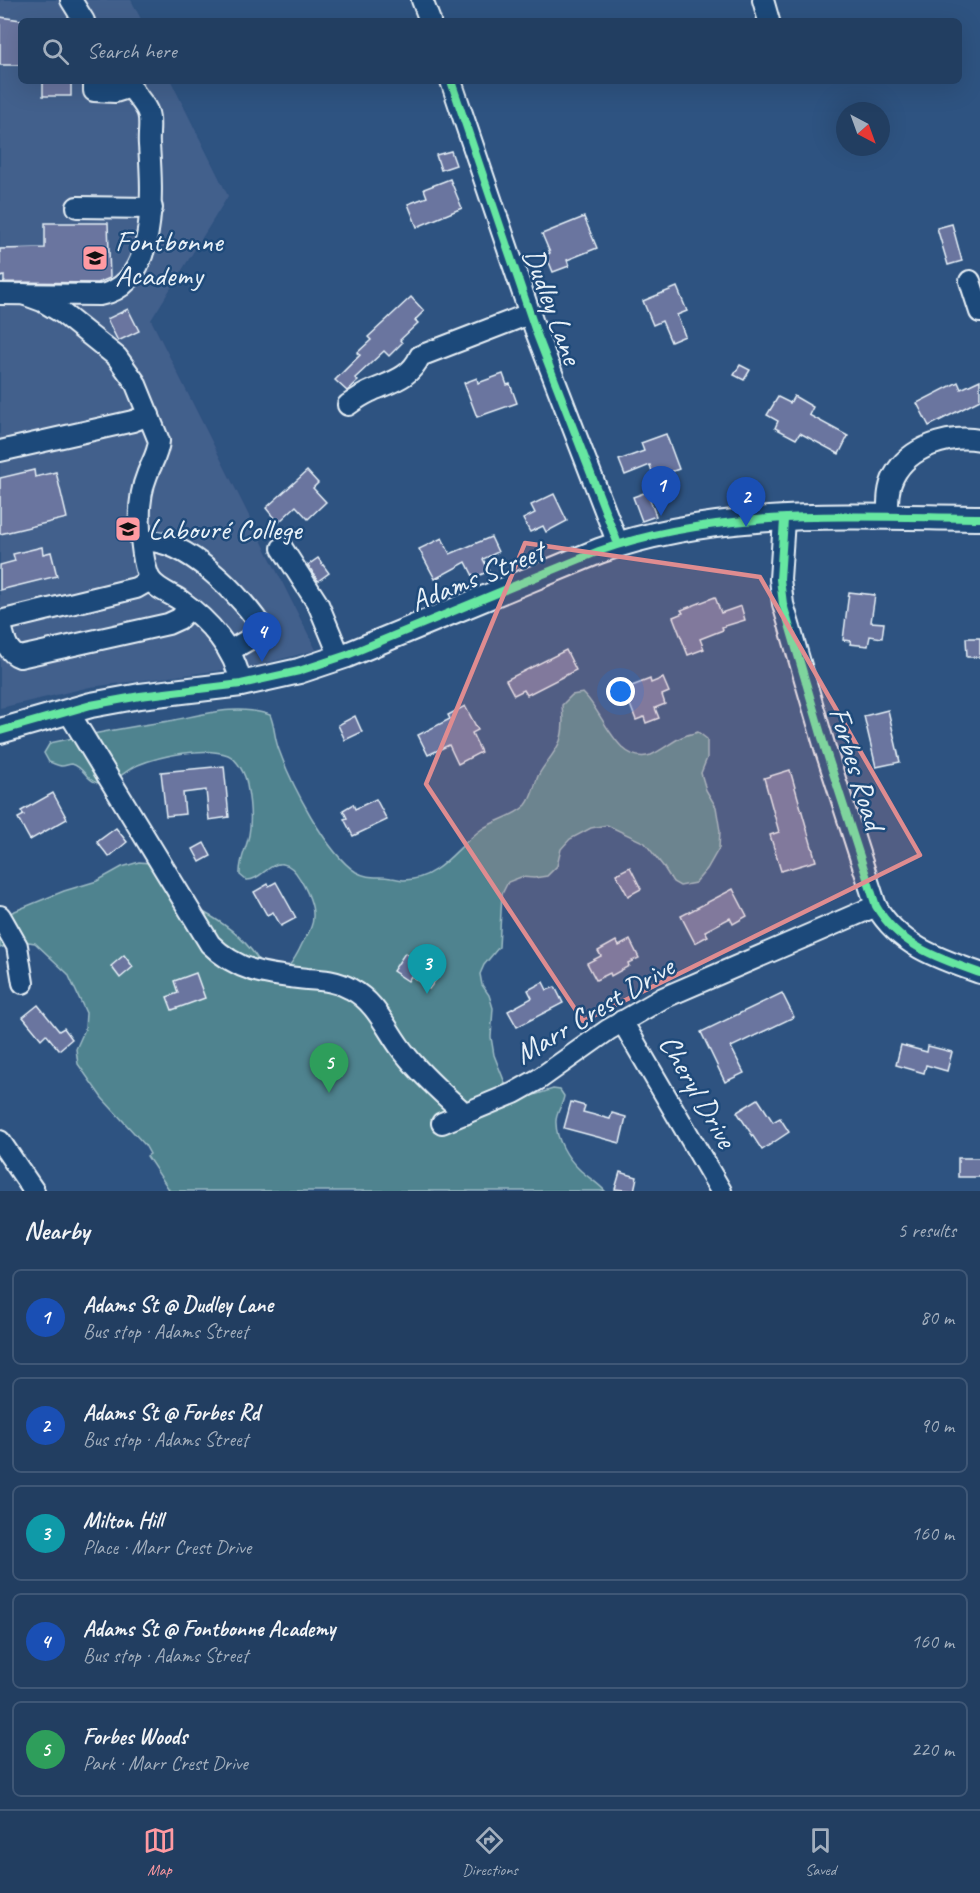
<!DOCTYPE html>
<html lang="en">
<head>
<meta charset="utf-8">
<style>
	:root { --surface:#223e61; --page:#2a4567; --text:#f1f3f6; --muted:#a2aebd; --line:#3f5776; --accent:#ff9aa2 }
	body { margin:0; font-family:Caveat,sans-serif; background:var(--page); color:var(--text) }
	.compass { position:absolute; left:836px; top:102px; width:54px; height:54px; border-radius:50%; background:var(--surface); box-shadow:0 6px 24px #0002; rotate:139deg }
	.you { position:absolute; left:621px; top:692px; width:21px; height:21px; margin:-15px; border:4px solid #fff; border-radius:50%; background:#1a73e8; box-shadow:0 0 0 9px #1a73e833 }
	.badge { display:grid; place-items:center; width:39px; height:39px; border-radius:50%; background:var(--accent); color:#fff; font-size:20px; font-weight:700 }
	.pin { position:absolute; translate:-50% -50px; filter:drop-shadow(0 2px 3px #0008) }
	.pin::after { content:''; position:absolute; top:32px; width:21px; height:18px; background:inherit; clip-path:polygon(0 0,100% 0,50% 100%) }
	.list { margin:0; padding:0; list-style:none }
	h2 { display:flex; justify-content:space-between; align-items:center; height:78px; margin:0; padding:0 24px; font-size:26px }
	h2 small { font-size:20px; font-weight:400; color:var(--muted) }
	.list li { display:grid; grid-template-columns:39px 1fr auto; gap:18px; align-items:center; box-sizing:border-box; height:96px; margin:0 12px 12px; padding:0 12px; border:2px solid var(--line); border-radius:9px }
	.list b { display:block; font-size:22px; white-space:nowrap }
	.list p { margin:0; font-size:20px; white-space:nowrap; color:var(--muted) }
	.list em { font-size:20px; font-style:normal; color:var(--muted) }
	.icon { flex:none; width:33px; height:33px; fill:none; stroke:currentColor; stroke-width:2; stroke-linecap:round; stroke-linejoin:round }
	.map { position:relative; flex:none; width:980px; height:1191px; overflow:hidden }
	.search { position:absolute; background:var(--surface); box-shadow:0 6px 24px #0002; left:18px; right:18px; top:18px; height:66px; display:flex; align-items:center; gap:15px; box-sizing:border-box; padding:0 21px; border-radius:9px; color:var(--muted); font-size:22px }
	.sheet { height:618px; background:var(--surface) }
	nav { display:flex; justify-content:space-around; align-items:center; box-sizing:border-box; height:84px; border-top:2px solid var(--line); background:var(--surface); font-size:16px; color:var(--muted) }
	nav a { display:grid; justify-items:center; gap:3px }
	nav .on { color:var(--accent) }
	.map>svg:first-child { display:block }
	.built { fill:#43608c }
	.green { fill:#4f838f; stroke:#9cbac4; stroke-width:1.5 }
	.building { fill:#6a759f; stroke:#e8f1f8; stroke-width:1.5 }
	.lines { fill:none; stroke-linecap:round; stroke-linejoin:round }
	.minor-casing { stroke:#e8f1f8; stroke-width:24 }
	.major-casing { stroke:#e8f1f8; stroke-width:28 }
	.minor { stroke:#1f4a7a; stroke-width:20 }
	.major { stroke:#1f4a7a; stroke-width:24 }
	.cycleway-casing { stroke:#1f4a7a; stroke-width:11 }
	.cycleway { stroke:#66e7a1; stroke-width:8 }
	.marked { fill:#df8c90; fill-opacity:0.2; stroke:#df8c90; stroke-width:4.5; stroke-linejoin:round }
	.labels { text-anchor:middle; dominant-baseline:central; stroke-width:5; stroke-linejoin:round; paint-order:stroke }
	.poi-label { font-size:30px; fill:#e8f1f8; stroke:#1f4a7a; text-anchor:start }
	.street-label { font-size:30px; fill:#e8f1f8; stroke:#1f4a7a }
</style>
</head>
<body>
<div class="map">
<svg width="980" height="1191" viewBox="0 0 980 1191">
	<rect width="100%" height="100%" fill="#2e5381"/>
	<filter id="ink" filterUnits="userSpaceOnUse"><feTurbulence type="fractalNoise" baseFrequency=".0167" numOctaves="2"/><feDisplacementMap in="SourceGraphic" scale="12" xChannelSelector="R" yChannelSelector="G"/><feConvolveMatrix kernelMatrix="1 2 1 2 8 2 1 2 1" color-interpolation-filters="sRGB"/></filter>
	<g filter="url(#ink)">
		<polygon class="built" points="0,0 131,0 142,21 21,21 21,81 171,81 228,196 151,320 316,650 255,666 90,687 0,708"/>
		<path class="green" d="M583,693c20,18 34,73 68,62 10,-4 19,-12 29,-17 5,-3 12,-4 18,-6l9,7v19l-6,15 5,17 10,17 4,24 -1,17 -12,21 -12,14 -15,3 -7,-4 -10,-16 -18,-23 -38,-18 -16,3 -21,11 -9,10 -4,17 -10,10 -13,2 -13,-1 -13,5 -6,12 -3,53 -15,18 -4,9 2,11 7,10 4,13 -2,29 3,18 13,33 15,11 31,-10 7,1 4,6c-1,9 -9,18 -8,27 0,16 12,36 23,46 8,8 18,13 26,22h-435l-23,-35 3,-2 -5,-9 -43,-47 -24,-34 -2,-15 9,-20 1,-16 -18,-39 -33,-31 -13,-2 -22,7v-31l64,-26 33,-10 25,-14 17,-5 10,1c10,13 15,32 30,41 8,5 18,4 26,9 24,13 44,29 57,53l26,1c7,-8 10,-14 14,-23 3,-6 7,-11 9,-17 6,-15 -3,-35 -11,-48 -4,-7 -9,-14 -17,-15 -14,-2 -23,17 -37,16l-6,-5c-1,-15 6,-25 9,-40 3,-16 1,-34 -2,-50 -1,-10 -10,-26 -19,-30 -23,-9 -68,1 -90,10 -11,4 -21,16 -32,18 -20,3 -19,-15 -34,-19 -3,0 -7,2 -10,2 -4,0 -9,-3 -13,-4l-5,-9 6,-10c40,-9 78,-16 119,-22 33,-6 68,-18 101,-6 5,11 4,23 9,35 12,33 47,103 77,122 12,7 22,4 35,6 4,0 9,2 13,2 35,0 53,-34 78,-51 13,-9 32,-12 44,-24 7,-9 8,-19 12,-29 6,-12 17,-22 22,-35 4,-11 3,-24 2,-36l10,-10z"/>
		<g class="building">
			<polygon points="0,17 21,20 21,65 0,65"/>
			<rect x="43" y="81" width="28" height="15"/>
			<polygon points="451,151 456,165 441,170 436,155"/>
			<polygon points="450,179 462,208 417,227 408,204 427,197 424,189"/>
			<polygon points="584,217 597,248 567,260 569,266 553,272 546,255 550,253 542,234"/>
			<polygon points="45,223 108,223 110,278 98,283 4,282 4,276 0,277 0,249 45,248"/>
			<polygon points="952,224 962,261 948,265 937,228"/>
			<polygon points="677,287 687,311 677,315 685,336 671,342 662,321 653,325 643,301"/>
			<polygon points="411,297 424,311 415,320 418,323 400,340 402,343 389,356 384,351 355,378 358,381 347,391 335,380 360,355 357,353 371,340 368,337"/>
			<polygon points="128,309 139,331 118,341 107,319"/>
			<polygon points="740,365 750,370 744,380 734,375"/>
			<polygon points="503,374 507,385 510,384 517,403 477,417 464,383 477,378 478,383"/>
			<polygon points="980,380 980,400 929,426 917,403 958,382 961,389"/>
			<polygon points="794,396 813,407 809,415 848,436 839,454 800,433 796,439 775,428 778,421 767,415 778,397 790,403"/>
			<polygon points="666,434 679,469 654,478 650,465 625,475 619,460 644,451 641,443"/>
			<polygon points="34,470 35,477 56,472 67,518 0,534 0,478"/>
			<polygon points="307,471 318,483 313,488 326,502 308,519 296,506 278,523 266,508"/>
			<polygon points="647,492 656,516 642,521 633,497"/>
			<polygon points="554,494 567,521 546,532 543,526 530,532 523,519 535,513 531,505"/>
			<polygon points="491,537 498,552 483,559 489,571 474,578 466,562 435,579 419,549 442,538 450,554"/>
			<polygon points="42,547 43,554 51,552 57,576 0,590 0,565 15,561 13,554"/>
			<polygon points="318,558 329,573 318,581 308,565"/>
			<polygon points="849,592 875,595 871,622 884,623 882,638 870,636 868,646 850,644 851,641 843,640"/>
			<polygon points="715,597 721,613 741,606 745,620 722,627 723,630 700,639 704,649 688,655 673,617 683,613 681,610"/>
			<polygon points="966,638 980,638 980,657 967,657"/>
			<polygon points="566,650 576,670 527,695 524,690 514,695 506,680"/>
			<polygon points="663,678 669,692 662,695 665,704 655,708 659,718 646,723 644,717 636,720 624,689 650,679 651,683"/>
			<polygon points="465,706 478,730 472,733 481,752 458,764 449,745 428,755 418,735 450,719 448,715"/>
			<polygon points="888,710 900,762 876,767 864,716"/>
			<polygon points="355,716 362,732 345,740 338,725"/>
			<polygon points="224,766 229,817 209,820 206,790 183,793 185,814 166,816 161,772"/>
			<polygon points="790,770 816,861 781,871 770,835 779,832 764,778"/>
			<polygon points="53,793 67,819 30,840 18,818 24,815 21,811"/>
			<polygon points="376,799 387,820 353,836 344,819 347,818 343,810 353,804 355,809"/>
			<polygon points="116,828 127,842 109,857 97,842"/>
			<polygon points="204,843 211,856 200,862 193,849"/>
			<polygon points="630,867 641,889 628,896 616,874"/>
			<polygon points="276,882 296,918 281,926 273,912 267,915 254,892 268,884 269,886"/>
			<polygon points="733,889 747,916 733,924 730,918 705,931 708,936 695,943 681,916"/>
			<polygon points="630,940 639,958 628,963 629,966 611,976 610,973 596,980 587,963 601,956 598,951 616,941 619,946"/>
			<polygon points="405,953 438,977 429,989 411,976 408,981 393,971"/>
			<polygon points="124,955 133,967 120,978 111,966"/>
			<polygon points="196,973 205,998 172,1010 167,997 178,993 174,981"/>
			<polygon points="543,982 547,990 555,987 563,1003 517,1027 508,1011 532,998 528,990"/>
			<polygon points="782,993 794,1017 731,1047 744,1073 725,1082 701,1032"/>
			<polygon points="38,1005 59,1031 64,1028 72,1039 59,1050 46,1034 41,1039 23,1017"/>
			<polygon points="901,1045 927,1052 928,1046 952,1052 947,1071 926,1065 924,1073 896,1065"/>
			<polygon points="758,1099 773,1122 780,1118 789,1132 762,1150 737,1112"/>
			<polygon points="571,1102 585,1106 583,1112 610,1119 612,1113 626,1117 620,1143 564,1128"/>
			<rect x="958" y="1158" width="22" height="19"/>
			<polygon points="620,1172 637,1177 634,1191 615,1189"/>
		</g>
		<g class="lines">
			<defs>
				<g id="minor">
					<polyline points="71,0 84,21"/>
					<polyline points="422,0 430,21"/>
					<polyline points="763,0 769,21"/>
					<polyline points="94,81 94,91 115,92 131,87"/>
					<polyline points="451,81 536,332 618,544"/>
					<polyline points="77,207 152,208"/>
					<polyline points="970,281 980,312"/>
					<path d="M0,294l100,1c59,-10 52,-106 49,-150 -1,-10 2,-23 -1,-32 -4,-12 -15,-18 -19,-32"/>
					<path d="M23,294l19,7 20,12 55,44 18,25 24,59c-1,13 -8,23 -12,34 -7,17 -8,37 -7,55 2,15 3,36 10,49 6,10 21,15 30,21 28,20 55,49 61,84"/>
					<path d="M348,405c7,-5 14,-10 21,-13 21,-10 41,-13 51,-36l109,-42"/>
					<polyline points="0,451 133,421 149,415"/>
					<path d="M888,518c0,-14 -1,-29 6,-42 15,-29 55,-42 86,-36"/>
					<path d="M784,520l-4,59 3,25 42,144 51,158c23,40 64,53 104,67"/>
					<path d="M142,542c41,-8 103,57 122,89l-35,20"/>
					<polyline points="282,548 318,604 340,657"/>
					<path d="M0,621c4,14 5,31 20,36l148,-33 11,-5 11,-11"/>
					<polyline points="0,621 136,588 150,580"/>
					<path d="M68,711l142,233c29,29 59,31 97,35 16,1 30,2 44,10 28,15 36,44 55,66 17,22 39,40 59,59"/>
					<polyline points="0,916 17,946 23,983"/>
					<polyline points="622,1021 721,1191"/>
					<polyline points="442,1123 514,1093 539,1079 608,1030 663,998 876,906"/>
					<polyline points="0,1141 34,1191"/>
				</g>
				<path id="major" d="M0,731l91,-26 49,-9 101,-12 58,-13 48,-16 252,-104c119,-43 256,-34 381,-33"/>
			</defs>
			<use href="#minor" class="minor-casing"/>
			<use href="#major" class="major-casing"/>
			<use href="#minor" class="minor"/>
			<use href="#major" class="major"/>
			<defs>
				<g id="cycleway">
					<polyline points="451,81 536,332 618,544"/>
					<path d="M784,520l-4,59 3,25 42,144 51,158c23,40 64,53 104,67"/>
					<path d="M0,731l91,-26 49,-9 101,-12 58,-13 48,-16 252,-104c119,-43 256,-34 381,-33"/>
				</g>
			</defs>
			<use href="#cycleway" class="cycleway-casing"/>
			<use href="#cycleway" class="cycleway"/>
		</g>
	</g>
	<path class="marked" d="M525,543l235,34 160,278 -337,166 -157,-237z"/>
	<defs>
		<symbol id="school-square" viewBox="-11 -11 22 22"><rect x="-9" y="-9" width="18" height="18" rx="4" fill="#ff9aa2" stroke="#1f4a7a"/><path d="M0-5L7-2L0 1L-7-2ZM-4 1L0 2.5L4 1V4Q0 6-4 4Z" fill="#111"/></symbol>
		<symbol id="university-square" viewBox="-11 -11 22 22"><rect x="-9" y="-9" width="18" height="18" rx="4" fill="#ff9aa2" stroke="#1f4a7a"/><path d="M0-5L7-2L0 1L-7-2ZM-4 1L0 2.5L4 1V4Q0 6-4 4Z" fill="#111"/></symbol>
	</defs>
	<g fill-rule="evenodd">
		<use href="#school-square" x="80" y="243" width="30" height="30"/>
		<use href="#university-square" x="113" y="514" width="30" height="30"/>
	</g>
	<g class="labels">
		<g class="poi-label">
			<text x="115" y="241">Fontbonne<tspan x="115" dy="34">Academy</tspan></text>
			<text x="148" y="529">Labouré College</text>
		</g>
		<g class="street-label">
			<text transform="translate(553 306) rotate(70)">Dudley Lane</text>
			<text transform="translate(477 576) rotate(-22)">Adams Street</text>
			<text transform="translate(857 768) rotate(73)">Forbes Road</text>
			<text transform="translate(594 1010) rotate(-31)">Marr Crest Drive</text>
			<text transform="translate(698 1091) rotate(60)">Cheryl Drive</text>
		</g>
	</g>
</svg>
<svg class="compass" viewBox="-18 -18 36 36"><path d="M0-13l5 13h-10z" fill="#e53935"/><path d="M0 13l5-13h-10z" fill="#a2aebd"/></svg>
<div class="you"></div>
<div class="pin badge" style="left:661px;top:516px;background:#1a4fb4">1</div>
<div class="pin badge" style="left:746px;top:527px;background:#1a4fb4">2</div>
<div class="pin badge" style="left:427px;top:994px;background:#0f9aa8">3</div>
<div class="pin badge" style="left:262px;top:662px;background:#1a4fb4">4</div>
<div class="pin badge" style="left:329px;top:1093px;background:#2e9e5b">5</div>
<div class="search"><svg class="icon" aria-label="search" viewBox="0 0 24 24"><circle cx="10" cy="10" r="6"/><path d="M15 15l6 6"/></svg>Search here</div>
</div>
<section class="sheet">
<h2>Nearby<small>5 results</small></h2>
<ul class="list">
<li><span class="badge" style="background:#1a4fb4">1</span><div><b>Adams St @ Dudley Lane</b><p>Bus stop · Adams Street</p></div><em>80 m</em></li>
<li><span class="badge" style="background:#1a4fb4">2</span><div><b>Adams St @ Forbes Rd</b><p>Bus stop · Adams Street</p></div><em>90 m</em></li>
<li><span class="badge" style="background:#0f9aa8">3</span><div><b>Milton Hill</b><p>Place · Marr Crest Drive</p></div><em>160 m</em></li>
<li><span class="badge" style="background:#1a4fb4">4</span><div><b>Adams St @ Fontbonne Academy</b><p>Bus stop · Adams Street</p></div><em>160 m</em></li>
<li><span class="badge" style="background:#2e9e5b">5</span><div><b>Forbes Woods</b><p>Park · Marr Crest Drive</p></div><em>220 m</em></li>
</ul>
</section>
<nav>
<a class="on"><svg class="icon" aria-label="map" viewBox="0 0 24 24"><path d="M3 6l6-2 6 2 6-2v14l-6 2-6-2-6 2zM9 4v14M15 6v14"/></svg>Map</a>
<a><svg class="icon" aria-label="directions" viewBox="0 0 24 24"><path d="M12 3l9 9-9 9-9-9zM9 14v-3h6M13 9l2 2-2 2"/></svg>Directions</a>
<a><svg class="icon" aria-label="saved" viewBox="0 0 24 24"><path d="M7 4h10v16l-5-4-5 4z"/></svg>Saved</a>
</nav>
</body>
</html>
